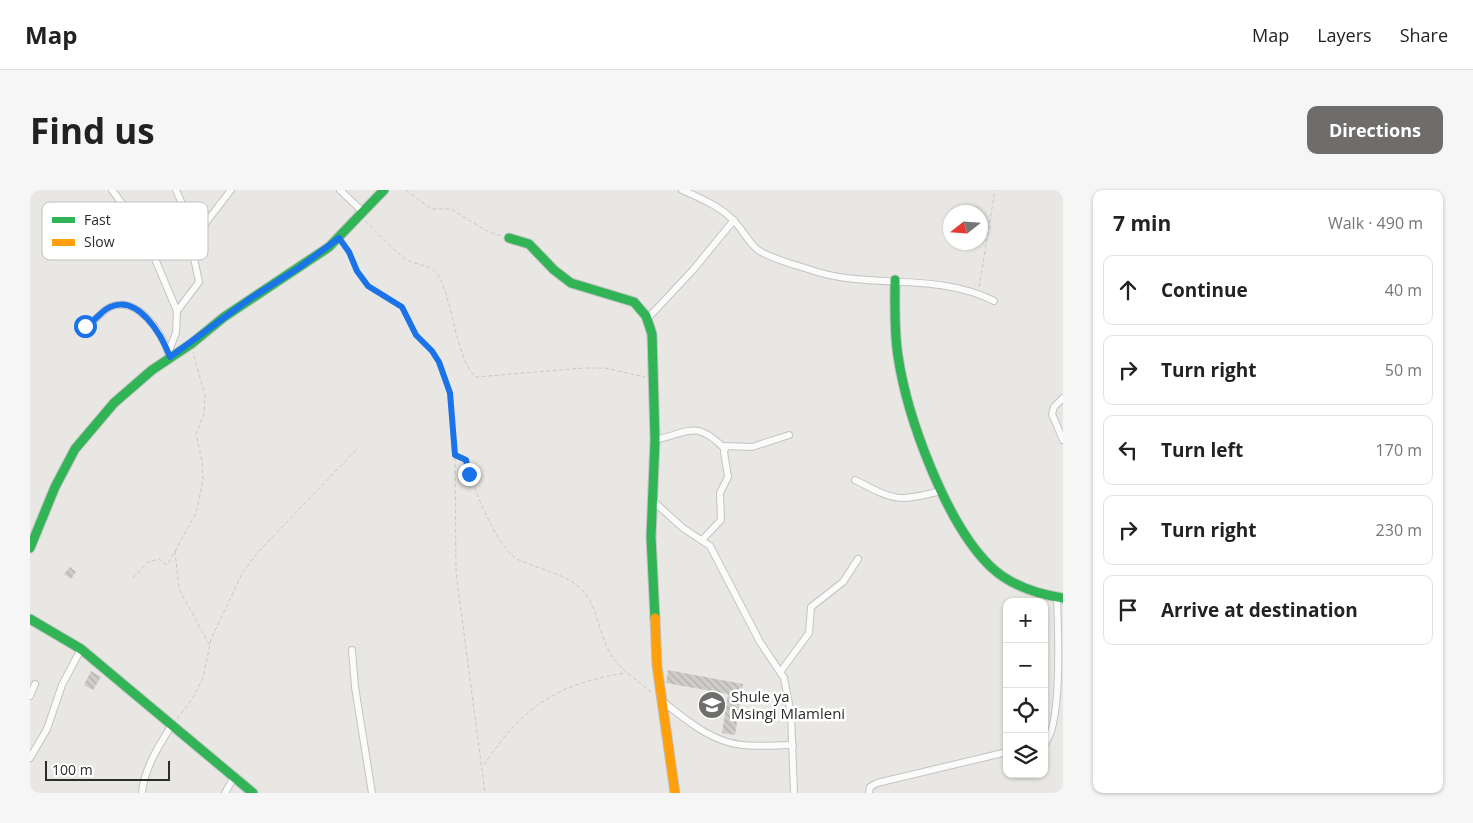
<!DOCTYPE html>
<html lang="en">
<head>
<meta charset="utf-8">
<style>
	:root { --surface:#fff; --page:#f6f6f6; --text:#222; --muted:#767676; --line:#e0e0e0; --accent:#6e6d6c }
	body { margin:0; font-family:"Open Sans",sans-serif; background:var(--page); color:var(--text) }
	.controls { position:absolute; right:15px; bottom:15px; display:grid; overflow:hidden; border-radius:10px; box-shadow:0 1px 4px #0004 }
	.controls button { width:45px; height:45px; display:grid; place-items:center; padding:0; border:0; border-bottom:1px solid var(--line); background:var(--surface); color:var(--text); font:25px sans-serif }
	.compass { position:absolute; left:913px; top:15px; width:45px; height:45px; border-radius:50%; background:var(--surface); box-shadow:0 1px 4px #0004; rotate:253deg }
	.scale { position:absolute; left:15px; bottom:12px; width:125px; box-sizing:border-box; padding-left:5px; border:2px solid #2c2c2c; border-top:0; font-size:14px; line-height:18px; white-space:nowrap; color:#2c2c2c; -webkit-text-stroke:4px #fff; paint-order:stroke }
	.stop { position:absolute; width:15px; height:15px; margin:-11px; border:4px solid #1a73e8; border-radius:50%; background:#fff }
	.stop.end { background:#1a73e8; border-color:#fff; box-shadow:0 1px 5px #0008 }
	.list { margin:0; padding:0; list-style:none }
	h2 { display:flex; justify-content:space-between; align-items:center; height:65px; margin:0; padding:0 20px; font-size:21px }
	h2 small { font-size:16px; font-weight:400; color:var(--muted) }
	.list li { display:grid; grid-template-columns:32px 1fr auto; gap:15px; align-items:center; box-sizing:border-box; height:70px; margin:0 10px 10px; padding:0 10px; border:1px solid var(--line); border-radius:10px }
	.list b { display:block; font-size:19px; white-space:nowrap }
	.list em { font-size:16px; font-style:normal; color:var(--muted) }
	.icon { flex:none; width:28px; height:28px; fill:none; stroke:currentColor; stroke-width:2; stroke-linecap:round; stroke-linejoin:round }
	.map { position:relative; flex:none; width:1033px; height:603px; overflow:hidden; border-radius:10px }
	header { display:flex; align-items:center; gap:30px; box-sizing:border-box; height:70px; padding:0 25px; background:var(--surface); border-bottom:1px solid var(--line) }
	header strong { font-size:24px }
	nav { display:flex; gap:28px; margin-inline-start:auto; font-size:18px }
	.intro { display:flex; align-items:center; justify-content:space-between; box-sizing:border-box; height:120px; padding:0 30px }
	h1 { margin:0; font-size:35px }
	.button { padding:12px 22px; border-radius:10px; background:var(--accent); color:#fff; font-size:18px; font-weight:700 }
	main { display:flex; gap:30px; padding:0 30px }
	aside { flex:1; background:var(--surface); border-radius:10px; box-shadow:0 1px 4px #0004 }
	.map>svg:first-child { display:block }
	.building { fill:url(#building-back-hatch) }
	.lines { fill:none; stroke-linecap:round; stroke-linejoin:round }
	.street-casing { stroke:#c4c3c2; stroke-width:8 }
	.fast-casing { stroke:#c4c3c2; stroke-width:11 }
	.slow-casing { stroke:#c4c3c2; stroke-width:11 }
	.path { stroke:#c8c8c7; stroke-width:1; stroke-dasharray:4 2.5; stroke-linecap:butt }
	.street { stroke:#fcfbfb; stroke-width:6 }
	.fast { stroke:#30b455; stroke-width:9 }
	.slow { stroke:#ff9f0a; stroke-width:9 }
	.route { stroke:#1a73e8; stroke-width:6 }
	.labels { text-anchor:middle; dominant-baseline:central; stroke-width:5; stroke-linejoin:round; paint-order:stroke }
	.poi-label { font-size:15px; fill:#2c2c2c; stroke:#fff; text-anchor:start }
	.key { fill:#fff; stroke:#c0c0c0; stroke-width:1 }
	.key-label { font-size:14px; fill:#2c2c2c }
</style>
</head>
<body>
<header>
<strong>Map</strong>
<nav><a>Map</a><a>Layers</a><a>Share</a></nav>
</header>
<div class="intro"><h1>Find us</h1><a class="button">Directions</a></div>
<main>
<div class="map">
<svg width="1033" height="603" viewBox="0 0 1033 603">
	<defs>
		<pattern id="building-back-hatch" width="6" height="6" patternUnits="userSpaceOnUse" patternTransform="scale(1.25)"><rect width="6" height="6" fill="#cecdca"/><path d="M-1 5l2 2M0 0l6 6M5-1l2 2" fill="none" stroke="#b1b0ae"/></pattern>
	</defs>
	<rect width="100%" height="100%" fill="#e9e7e3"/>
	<g class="building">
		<polygon points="40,377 46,382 41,389 34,384"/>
		<polygon points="638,480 713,494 705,545 692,543 698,504 636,493"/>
		<polygon points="61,481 71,487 63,500 54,495"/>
	</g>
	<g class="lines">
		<defs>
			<g id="street">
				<polyline points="82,0 114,43 147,121 146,143 138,163"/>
				<polyline points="146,0 168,50 164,68 169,92 147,121"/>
				<polyline points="310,0 333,22"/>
				<path d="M652,0c18,8 38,16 52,31 9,9 14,21 24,29 14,9 34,14 50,19 61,22 127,2 186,32"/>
				<polyline points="167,44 201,0"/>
				<polyline points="618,128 663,80 704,30"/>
				<path d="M55,136c11,-5 18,-16 25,-19 28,-12 51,25 59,47"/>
				<polyline points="1033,208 1024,217 1022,224 1033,250"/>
				<path d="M625,250c36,-8 40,-20 69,8"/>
				<path d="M825,290c41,21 41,22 86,11"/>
				<polyline points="623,311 653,338 680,356 730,452 754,488 761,524 764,603"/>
				<polyline points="672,350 691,330 690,303 698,287 694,262 696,256 722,257 759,245"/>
				<polyline points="322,460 325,497 342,603"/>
				<polyline points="751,481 779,443 781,417 813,392 828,369"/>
				<polyline points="0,506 5,494"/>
				<path d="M632,511c23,18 49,41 80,44 16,2 34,0 51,0"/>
				<path d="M1014,554c19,-16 14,-119 13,-147"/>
				<polyline points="0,568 17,539 32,495 51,459"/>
				<path d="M112,603c2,-24 17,-48 30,-68"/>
				<polyline points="195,603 204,587"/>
				<polyline points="839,603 840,597 847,593 977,562"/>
			</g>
			<g id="fast">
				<polyline points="479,48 499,54 524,80 541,93 604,112 616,126 622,144 625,250 621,347 625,428"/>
				<path d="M865,90c0,26 -1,51 3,76 9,61 48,168 93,211 19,18 46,27 72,31"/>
				<polyline points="0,358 25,297 45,259 84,213 122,180 161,154 194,127 299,57 354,0"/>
				<polyline points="0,429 51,459 223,603"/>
			</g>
			<polyline id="slow" points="625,428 627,476 645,603"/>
		</defs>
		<use href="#street" class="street-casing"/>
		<use href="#fast" class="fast-casing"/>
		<use href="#slow" class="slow-casing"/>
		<g class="path">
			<polyline points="376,0 397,16 403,19 421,19 457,41 471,46"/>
			<path d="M335,31c14,12 27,29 42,39 9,5 25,5 31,15 15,24 18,86 38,102l108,-9h21l40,9"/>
			<polyline points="314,54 327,81 338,96 372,117 385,145 402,161 416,186 420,203 425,265 426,382 455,603"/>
			<polyline points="949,97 965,0"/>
			<path d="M426,266l11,6c4,22 30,86 50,97 22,11 51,14 68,34 12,15 14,39 23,56 10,20 27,29 43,43"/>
			<polyline points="145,361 149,399 179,454"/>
			<polyline points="103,388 118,372 129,369 135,374 138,374 166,323 173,290 172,271 166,244 174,224 175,206 163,162"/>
			<polyline points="147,529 163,508 173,488 181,449 213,382 229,361 328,258"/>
			<path d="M454,575c38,-58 74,-82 142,-92"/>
		</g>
		<use href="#street" class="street"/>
		<use href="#fast" class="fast"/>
		<use href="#slow" class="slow"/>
	</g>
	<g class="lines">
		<path class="route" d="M55,136c11,-5 17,-16 25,-19 29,-13 52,29 60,50l81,-59 49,-31 39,-29 10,14 8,19 11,15 34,21 14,28 16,16 7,11 11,31 5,62 11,5 3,14"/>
	</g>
	<defs>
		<symbol id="school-disc" viewBox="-11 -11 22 22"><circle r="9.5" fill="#6e6d6c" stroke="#fff"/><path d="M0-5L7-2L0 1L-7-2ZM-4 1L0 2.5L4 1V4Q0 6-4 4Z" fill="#fff"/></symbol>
	</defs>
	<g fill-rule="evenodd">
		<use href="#school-disc" x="666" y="499" width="32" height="32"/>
	</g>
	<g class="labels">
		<g class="poi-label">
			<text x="701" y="506">Shule ya<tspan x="701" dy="17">Msingi Mlamleni</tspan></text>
		</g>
	</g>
	<rect x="12" y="12" width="166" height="58" rx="8" class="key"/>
	<rect x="22" y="27" width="23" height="6" fill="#30b455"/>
	<rect x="22" y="49" width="23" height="7" fill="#ff9f0a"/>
	<g class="key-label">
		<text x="54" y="35">Fast</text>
		<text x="54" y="57">Slow</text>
	</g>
</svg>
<div class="controls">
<button>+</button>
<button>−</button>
<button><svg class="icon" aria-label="locate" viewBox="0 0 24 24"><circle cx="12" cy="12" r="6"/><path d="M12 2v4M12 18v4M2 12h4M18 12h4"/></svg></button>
<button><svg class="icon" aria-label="layers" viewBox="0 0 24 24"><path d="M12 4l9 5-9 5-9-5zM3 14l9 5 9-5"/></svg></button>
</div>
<svg class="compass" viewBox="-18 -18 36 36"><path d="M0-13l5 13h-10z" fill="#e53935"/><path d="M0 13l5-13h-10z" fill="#767676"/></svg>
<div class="scale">100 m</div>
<div class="stop" style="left:55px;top:136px"></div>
<div class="stop end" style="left:439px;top:284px"></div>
</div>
<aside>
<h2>7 min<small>Walk · 490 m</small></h2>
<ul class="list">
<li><svg class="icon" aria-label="ahead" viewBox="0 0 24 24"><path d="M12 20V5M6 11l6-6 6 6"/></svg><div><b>Continue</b></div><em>40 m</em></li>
<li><svg class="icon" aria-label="right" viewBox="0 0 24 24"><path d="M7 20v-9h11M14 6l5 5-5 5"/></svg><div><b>Turn right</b></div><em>50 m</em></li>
<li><svg class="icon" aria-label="left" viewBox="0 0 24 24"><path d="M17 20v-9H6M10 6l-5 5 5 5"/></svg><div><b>Turn left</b></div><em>170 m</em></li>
<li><svg class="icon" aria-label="right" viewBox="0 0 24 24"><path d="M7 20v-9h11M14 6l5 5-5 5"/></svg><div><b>Turn right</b></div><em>230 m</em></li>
<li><svg class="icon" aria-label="arrive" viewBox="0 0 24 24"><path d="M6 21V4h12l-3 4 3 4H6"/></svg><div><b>Arrive at destination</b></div></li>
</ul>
</aside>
</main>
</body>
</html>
